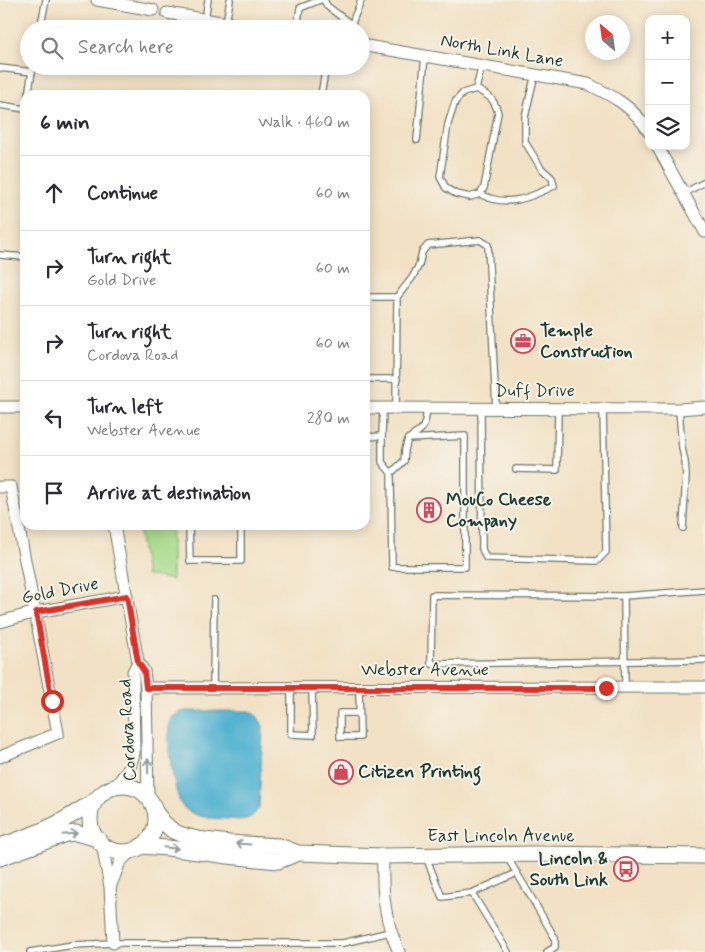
<!DOCTYPE html>
<html lang="en">
<head>
<meta charset="utf-8">
<style>
	:root { --surface:#fff; --page:#f7f7f7; --text:#2b2b33; --muted:#7c7c81; --line:#e1e1e2 }
	body { margin:0; font-family:Mynerve,sans-serif; background:var(--page); color:var(--text) }
	.controls { position:absolute; right:15px; top:15px; display:grid; overflow:hidden; border-radius:10px; box-shadow:0 2px 12px #0003 }
	.controls button { width:45px; height:45px; display:grid; place-items:center; padding:0; border:0; border-bottom:1px solid var(--line); background:var(--surface); color:var(--text); font:25px sans-serif }
	.compass { position:absolute; left:585px; top:15px; width:45px; height:45px; border-radius:50%; background:var(--surface); box-shadow:0 2px 12px #0003; rotate:331deg }
	.stop { position:absolute; width:15px; height:15px; margin:-11px; border:4px solid #d93025; border-radius:50%; background:#fff }
	.stop.end { background:#d93025; border-color:#fff; box-shadow:0 1px 5px #0008 }
	.list { margin:0; padding:0; list-style:none }
	h2 { display:flex; justify-content:space-between; align-items:center; height:65px; margin:0; padding:0 20px; font-size:21px }
	h2 small { font-size:16px; font-weight:400; color:var(--muted) }
	.list li { display:grid; grid-template-columns:32px 1fr auto; gap:15px; align-items:center; box-sizing:border-box; height:75px; padding:0 20px; border-top:1px solid var(--line) }
	.list b { display:block; font-size:19px; white-space:nowrap }
	.list p { margin:0; font-size:16px; white-space:nowrap; color:var(--muted) }
	.list em { font-size:16px; font-style:normal; color:var(--muted) }
	.icon { flex:none; width:28px; height:28px; fill:none; stroke:currentColor; stroke-width:2; stroke-linecap:round; stroke-linejoin:round }
	.map { position:relative; flex:none; width:705px; height:952px; overflow:hidden }
	.search { position:absolute; background:var(--surface); box-shadow:0 2px 12px #0003; left:20px; top:20px; width:350px; height:55px; display:flex; align-items:center; gap:12px; box-sizing:border-box; padding:0 18px; border-radius:28px; color:var(--muted); font-size:19px }
	.panel { position:absolute; background:var(--surface); box-shadow:0 2px 12px #0003; left:20px; top:90px; width:350px; height:440px; border-radius:15px }
	.map>svg:first-child { display:block }
	.green { fill:#a6d989; stroke:#628b5e }
	.water { fill:#52b3d1; stroke:#387882 }
	.lines { fill:none; stroke-linecap:round; stroke-linejoin:round }
	.lane-casing { stroke:#697666; stroke-width:8 }
	.street-casing { stroke:#697666; stroke-width:13 }
	.secondary-casing { stroke:#697666; stroke-width:17 }
	.lane { stroke:#fff; stroke-width:5.5 }
	.street { stroke:#fff; stroke-width:11 }
	.secondary { stroke:#fff; stroke-width:15 }
	.oneway { stroke:#8f9e9a }
	.route { stroke:#d93025; stroke-width:6 }
	.labels { text-anchor:middle; dominant-baseline:central; stroke-width:4; stroke-linejoin:round; paint-order:stroke }
	.street-label { font-size:18px; fill:#1f3d34; stroke:#f7f3e8 }
	.poi-label { font-size:18px; font-weight:bold; fill:#1f3d34; stroke:#f7f3e8; text-anchor:start }
</style>
</head>
<body>
<div class="map">
<svg width="705" height="952" viewBox="0 0 705 952">
	<rect width="100%" height="100%" fill="#f7f3e8"/>
	<filter id="ink" filterUnits="userSpaceOnUse"><feTurbulence type="fractalNoise" baseFrequency=".02" numOctaves="2"/><feDisplacementMap in="SourceGraphic" scale="10" xChannelSelector="R" yChannelSelector="G"/><feConvolveMatrix kernelMatrix="1 2 1 2 8 2 1 2 1" color-interpolation-filters="sRGB"/></filter>
	<filter id="wash" filterUnits="userSpaceOnUse"><feTurbulence type="fractalNoise" baseFrequency=".0096" numOctaves="4" result="noise"/><feDisplacementMap in="SourceGraphic" scale="20" xChannelSelector="R" yChannelSelector="G"/><feGaussianBlur stdDeviation="1.12" result="paint"/><feColorMatrix in="noise" values="0 0 0 0 0 0 0 0 0 0 0 0 0 0 0 0 0 1.4 0 .05"/><feComposite in="paint" operator="in"/></filter>
	<g filter="url(#wash)">
		<rect width="100%" height="100%" fill="#f2e1c4"/>
		<polygon class="green" points="138,525 172,525 172,580 152,576 146,576"/>
		<path class="water" d="M185,711h65l8,6 5,9 -4,82c-9,14 -16,12 -30,11 -17,-1 -31,0 -45,-11 -10,-7 -19,-74 -14,-86 2,-7 9,-9 15,-11z"/>
	</g>
	<g filter="url(#ink)">
		<g class="lines">
			<defs>
				<g id="lane">
					<polyline points="324,0 327,6 352,25"/>
					<polyline points="205,19 208,0"/>
					<polyline points="226,23 230,0"/>
					<path d="M352,27c0,-10 7,-17 9,-27"/>
					<polyline points="40,29 46,0"/>
					<polyline points="297,29 300,8 320,0"/>
					<polyline points="0,68 32,72"/>
					<path d="M476,89c13,7 18,9 22,24l-14,75 -4,6 -10,3 -14,-3 -10,-6 -6,-11 8,-53 7,-22 8,-9 13,-4 6,-24"/>
					<polyline points="28,95 33,66"/>
					<polyline points="321,95 326,66"/>
					<polyline points="0,105 25,109"/>
					<polyline points="417,140 425,56"/>
					<polyline points="684,193 705,182"/>
					<path d="M480,194c27,14 49,4 74,-8l-2,-8 -11,-10 -16,-26v-25l10,-43"/>
					<polyline points="0,255 25,257"/>
					<polyline points="365,297 397,297 396,408"/>
					<polyline points="397,297 412,278 419,265 422,252 428,245 480,240 488,245 496,409"/>
					<polyline points="365,379 397,379"/>
					<polyline points="481,408 482,549 486,558 597,561 606,552 603,409"/>
					<polyline points="679,409 682,448 685,462 686,475 683,528"/>
					<polyline points="382,436 382,462 391,473"/>
					<polyline points="365,437 382,436 383,408"/>
					<path d="M408,439l57,-3v131h-73l-1,-94 13,-12 1,-11 3,-11c17,-11 17,-11 19,-31"/>
					<polyline points="516,469 557,470 558,409"/>
					<polyline points="189,525 190,561 241,561 241,525"/>
					<polyline points="624,596 705,590"/>
					<polyline points="625,687 624,596 432,595 431,664 705,660"/>
					<polyline points="213,688 214,600"/>
					<polyline points="291,688 291,734 313,735 312,688"/>
					<polyline points="359,688 360,737 340,737 340,713 359,713"/>
					<polyline points="426,857 442,897 472,893 508,952"/>
					<polyline points="507,857 524,885 555,938 555,947 547,952"/>
					<polyline points="472,893 517,873"/>
					<polyline points="30,952 73,945 113,943 343,943 390,932"/>
				</g>
				<g id="street">
					<polyline points="97,0 153,10"/>
					<polyline points="167,13 263,29"/>
					<path d="M361,45l227,39c25,12 46,23 61,48"/>
					<polyline points="657,146 705,232"/>
					<polyline points="0,407 25,407"/>
					<polyline points="365,408 679,409 705,407"/>
					<polyline points="0,487 11,487 58,733 0,757"/>
					<polyline points="114,525 138,662 144,671 146,688 148,797"/>
					<polyline points="0,622 36,612 127,596"/>
					<polyline points="146,688 705,687"/>
					<polyline points="115,787 130,767 134,753 133,672 138,662"/>
					<polyline points="102,844 110,887 113,943"/>
					<path d="M383,856c-1,36 1,63 16,96"/>
					<polyline points="111,885 120,862 131,851"/>
				</g>
				<g id="secondary">
					<circle cx="123" cy="819" r="33"/>
					<polyline points="157,814 164,823 173,831 182,835 197,839 229,843 279,846 298,853 383,856 532,854 705,856"/>
					<path d="M0,846c18,-6 35,-12 52,-20 15,-7 29,-17 44,-26"/>
					<polyline points="141,846 168,848 228,856 278,861 298,853"/>
					<polyline points="0,858 66,834 76,833 98,839"/>
				</g>
			</defs>
			<use href="#lane" class="lane-casing"/>
			<use href="#street" class="street-casing"/>
			<use href="#secondary" class="secondary-casing"/>
			<use href="#lane" class="lane"/>
			<use href="#street" class="street"/>
			<use href="#secondary" class="secondary"/>
		</g>
		<defs><path id="oneway-shaft" d="M-6 0H5M1.5-3L5.5 0L1.5 3" fill="none" stroke-width="1.6" stroke-linecap="round" stroke-linejoin="round" transform="scale(1.25)"/></defs>
		<g class="oneway">
			<use href="#oneway-shaft" transform="translate(148 766) rotate(-91)"/>
			<use href="#oneway-shaft" transform="translate(70 834) rotate(-5)"/>
			<use href="#oneway-shaft" transform="translate(243 844) rotate(-176)"/>
			<use href="#oneway-shaft" transform="translate(171 848) rotate(6)"/>
		</g>
	</g>
	<g class="lines" filter="url(#ink)">
		<polyline class="route" points="52,701 36,612 127,596 138,662 144,671 146,688 606,688"/>
	</g>
	<defs>
		<symbol id="office-ring" viewBox="-11 -11 22 22"><circle r="9.5" fill="#f7f3e8" stroke="#d1495b" stroke-width="1.5"/><path d="M-6-3h4V-5.5h4V-3h4V5H-6ZM-1-4.5V-3h2v-1.5ZM-6 0V1H6V0Z" fill="#d1495b"/></symbol>
		<symbol id="building-ring" viewBox="-11 -11 22 22"><circle r="9.5" fill="#f7f3e8" stroke="#d1495b" stroke-width="1.5"/><path d="M-4-6H4V6H1V3H-1V6H-4ZM-2.5-4.3h1.7v1.8h-1.7ZM.8-4.3h1.7v1.8H.8ZM-2.5-1h1.7V.8h-1.7ZM.8-1h1.7V.8H.8Z" fill="#d1495b"/></symbol>
		<symbol id="shop-ring" viewBox="-11 -11 22 22"><circle r="9.5" fill="#f7f3e8" stroke="#d1495b" stroke-width="1.5"/><path d="M-5-2.5h2.3a2.7 3.5 0 0 1 5.4 0H5L5.5 6h-11ZM-1.5-2.5h3a1.5 2.3 0 0 0-3 0Z" fill="#d1495b"/></symbol>
		<symbol id="bus-ring" viewBox="-11 -11 22 22"><circle r="9.5" fill="#f7f3e8" stroke="#d1495b" stroke-width="1.5"/><path d="M-5-6H5V4H4V6H2V4H-2V6H-4V4H-5ZM-3.5-4V0h7V-4ZM-3.5 1.2v1.5H-2V1.2ZM2 1.2v1.5H3.5V1.2Z" fill="#d1495b"/></symbol>
	</defs>
	<g fill-rule="evenodd">
		<use href="#office-ring" x="509" y="327" width="28" height="28"/>
		<use href="#building-ring" x="415" y="496" width="28" height="28"/>
		<use href="#shop-ring" x="327" y="758" width="28" height="28"/>
		<use href="#bus-ring" x="612" y="855" width="28" height="28"/>
	</g>
	<g class="labels">
		<g class="street-label">
			<text transform="translate(502 51) rotate(10)">North Link Lane</text>
			<text x="535" y="391">Duff Drive</text>
			<text transform="translate(60 591) rotate(-11)">Gold Drive</text>
			<text x="425" y="670">Webster Avenue</text>
			<text transform="translate(128 730) rotate(-93)">Cordova Road</text>
			<text x="501" y="836">East Lincoln Avenue</text>
		</g>
		<g class="poi-label">
			<text x="540" y="331">Temple<tspan x="540" dy="21">Construction</tspan></text>
			<text x="446" y="500">MouCo Cheese<tspan x="446" dy="21">Company</tspan></text>
			<text x="358" y="772">Citizen Printing</text>
			<text x="608" y="859" text-anchor="end">Lincoln &amp;<tspan x="608" dy="21">South Link</tspan></text>
		</g>
	</g>
</svg>
<div class="controls">
<button>+</button>
<button>−</button>
<button><svg class="icon" aria-label="layers" viewBox="0 0 24 24"><path d="M12 4l9 5-9 5-9-5zM3 14l9 5 9-5"/></svg></button>
</div>
<svg class="compass" viewBox="-18 -18 36 36"><path d="M0-13l5 13h-10z" fill="#e53935"/><path d="M0 13l5-13h-10z" fill="#7c7c81"/></svg>
<div class="stop" style="left:52px;top:701px"></div>
<div class="stop end" style="left:606px;top:688px"></div>
<div class="search"><svg class="icon" aria-label="search" viewBox="0 0 24 24"><circle cx="10" cy="10" r="6"/><path d="M15 15l6 6"/></svg>Search here</div>
<section class="panel">
<h2>6 min<small>Walk · 460 m</small></h2>
<ul class="list">
<li><svg class="icon" aria-label="ahead" viewBox="0 0 24 24"><path d="M12 20V5M6 11l6-6 6 6"/></svg><div><b>Continue</b></div><em>60 m</em></li>
<li><svg class="icon" aria-label="right" viewBox="0 0 24 24"><path d="M7 20v-9h11M14 6l5 5-5 5"/></svg><div><b>Turn right</b><p>Gold Drive</p></div><em>60 m</em></li>
<li><svg class="icon" aria-label="right" viewBox="0 0 24 24"><path d="M7 20v-9h11M14 6l5 5-5 5"/></svg><div><b>Turn right</b><p>Cordova Road</p></div><em>60 m</em></li>
<li><svg class="icon" aria-label="left" viewBox="0 0 24 24"><path d="M17 20v-9H6M10 6l-5 5 5 5"/></svg><div><b>Turn left</b><p>Webster Avenue</p></div><em>280 m</em></li>
<li><svg class="icon" aria-label="arrive" viewBox="0 0 24 24"><path d="M6 21V4h12l-3 4 3 4H6"/></svg><div><b>Arrive at destination</b></div></li>
</ul>
</section>
</div>
</body>
</html>
